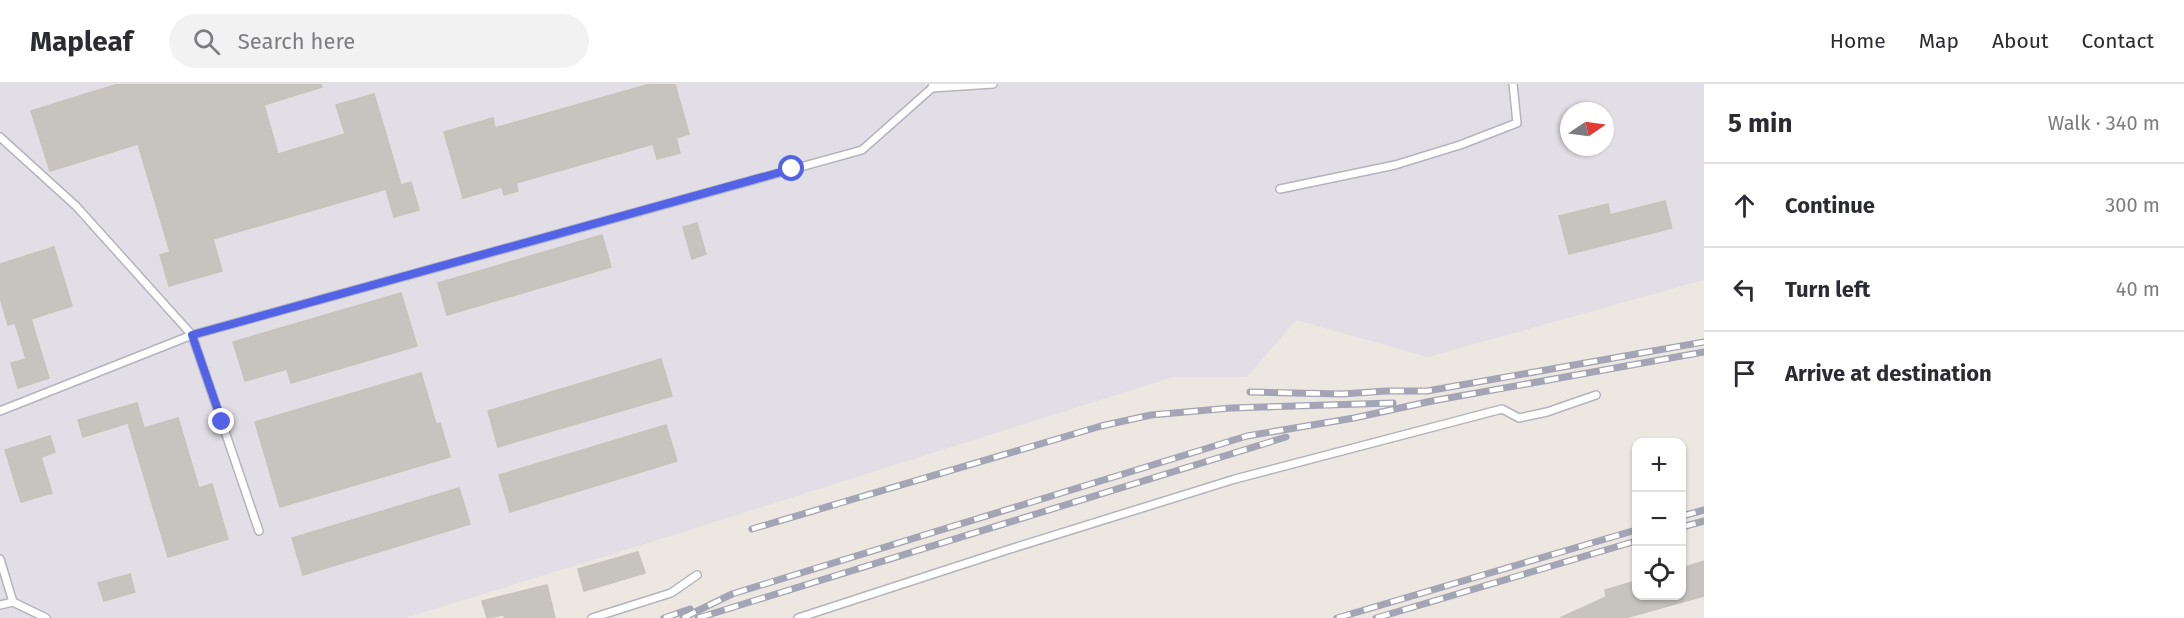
<!DOCTYPE html>
<html lang="en">
<head>
<meta charset="utf-8">
<style>
	:root { --surface:#fff; --page:#f2f2f3; --text:#2b2b33; --muted:#7c7c81; --line:#e1e1e2 }
	body { margin:0; font-family:"Fira Sans",sans-serif; background:var(--page); color:var(--text) }
	.controls { position:absolute; right:18px; bottom:18px; display:grid; overflow:hidden; border-radius:12px; box-shadow:0 2px 4px #0004 }
	.controls button { width:54px; height:54px; display:grid; place-items:center; padding:0; border:0; border-bottom:2px solid var(--line); background:var(--surface); color:var(--text); font:30px sans-serif }
	.compass { position:absolute; left:1560px; top:18px; width:54px; height:54px; border-radius:50%; background:var(--surface); box-shadow:0 2px 4px #0004; rotate:77deg }
	.stop { position:absolute; width:18px; height:18px; margin:-14px; border:4px solid #5263e6; border-radius:50%; background:#fff }
	.stop.end { background:#5263e6; border-color:#fff; box-shadow:0 2px 6px #0008 }
	.list { margin:0; padding:0; list-style:none }
	h2 { display:flex; justify-content:space-between; align-items:center; height:78px; margin:0; padding:0 24px; font-size:26px }
	h2 small { font-size:20px; font-weight:400; color:var(--muted) }
	.list li { display:grid; grid-template-columns:39px 1fr auto; gap:18px; align-items:center; box-sizing:border-box; height:84px; padding:0 24px; border-top:2px solid var(--line) }
	.list b { display:block; font-size:22px; white-space:nowrap }
	.list em { font-size:20px; font-style:normal; color:var(--muted) }
	.icon { flex:none; width:33px; height:33px; fill:none; stroke:currentColor; stroke-width:2; stroke-linecap:round; stroke-linejoin:round }
	.map { position:relative; flex:none; width:1704px; height:534px; overflow:hidden }
	header { display:flex; align-items:center; gap:36px; box-sizing:border-box; height:84px; padding:0 30px; background:var(--surface); border-bottom:2px solid var(--line) }
	header strong { font-size:28px }
	nav { display:flex; gap:33px; margin-inline-start:auto; font-size:21px }
	.search { width:420px; height:54px; background:var(--page); display:flex; align-items:center; gap:15px; box-sizing:border-box; padding:0 21px; border-radius:33px; color:var(--muted); font-size:22px }
	main { display:flex }
	aside { flex:1; background:var(--surface) }
	.map>svg:first-child { display:block }
	.industrial { fill:#e1dfe5; fill-rule:evenodd }
	.building { fill:#c7c4bf; stroke:#c7c3b9; stroke-width:1.5 }
	.lines { fill:none; stroke-linecap:round; stroke-linejoin:round }
	.service-casing { stroke:#b3b4be; stroke-width:10 }
	.service { stroke:#fff; stroke-width:7 }
	.rail-casing { stroke:#a3a4b4; stroke-width:7 }
	.rail { stroke:#fff; stroke-width:4.5; stroke-dasharray:14; stroke-linecap:butt }
	.route { stroke:#5263e6; stroke-width:8 }
</style>
</head>
<body>
<header>
<strong>Mapleaf</strong>
<div class="search"><svg class="icon" aria-label="search" viewBox="0 0 24 24"><circle cx="10" cy="10" r="6"/><path d="M15 15l6 6"/></svg>Search here</div>
<nav><a>Home</a><a>Map</a><a>About</a><a>Contact</a></nav>
</header>
<main>
<div class="map">
<svg width="1704" height="534" viewBox="0 0 1704 534">
	<rect width="100%" height="100%" fill="#ece7e0"/>
	<path class="industrial" d="M0,0h1704v196l-276,77 -132,-37 -49,57h-74l-528,167 -240,74h-405zM1569,27h36v36h-36z"/>
	<g class="building">
		<polygon points="118,0 321,0 322,3 264,21 278,70 345,50 336,21 374,10 401,101 411,98 419,126 394,133 386,105 213,155 222,187 169,202 160,171 170,168 138,60 50,87 31,27"/>
		<polygon points="650,0 675,0 689,50 676,54 680,69 657,75 653,60 516,99 518,107 504,111 502,103 463,114 444,48 493,34 495,44"/>
		<polygon points="1665,117 1672,144 1569,170 1559,132 1608,120 1610,131"/>
		<polygon points="697,139 706,170 692,175 683,143"/>
		<polygon points="602,151 611,183 447,231 438,199"/>
		<polygon points="54,163 72,222 31,235 49,294 18,304 11,279 26,275 15,239 8,241 0,213 0,180"/>
		<polygon points="401,209 417,262 291,299 287,285 245,297 233,258"/>
		<polygon points="661,275 672,312 498,363 488,327"/>
		<polygon points="421,289 436,340 440,339 450,373 280,423 255,338"/>
		<polygon points="137,319 144,344 178,334 199,404 212,400 228,455 168,473 128,339 83,353 78,336"/>
		<polygon points="666,341 677,377 510,428 499,391"/>
		<polygon points="50,352 55,368 41,373 52,409 21,418 5,366"/>
		<polygon points="459,404 470,440 303,491 292,454"/>
		<polygon points="638,468 645,489 584,507 578,485"/>
		<polygon points="1704,477 1704,512 1625,534 1560,534 1606,513 1605,506 1636,497 1636,512 1682,512 1682,484"/>
		<polygon points="130,490 135,508 104,517 98,499"/>
		<polygon points="547,501 555,534 504,534 504,531 487,534 482,517"/>
	</g>
	<g class="lines">
		<defs>
			<g id="service">
				<polyline points="932,4 993,0"/>
				<polyline points="0,53 76,122 192,251 259,447"/>
				<polyline points="1280,105 1395,81 1460,61 1517,39 1513,0"/>
				<polyline points="0,327 192,251 862,66 932,4 933,0"/>
				<polyline points="0,475 13,518"/>
				<polyline points="0,521 13,518 46,534"/>
				<polyline points="592,534 671,509 697,491"/>
				<polyline points="798,534 1007,466 1235,395 1502,325 1519,334 1547,328 1596,311"/>
			</g>
		</defs>
		<use href="#service" class="service-casing"/>
		<use href="#service" class="service"/>
		<defs>
			<g id="rail">
				<polyline points="1250,308 1342,310 1386,307 1427,307 1704,258"/>
				<polyline points="1682,432 1704,426"/>
				<polyline points="1682,443 1704,437"/>
				<polyline points="752,445 1101,342 1151,331 1231,324 1393,319"/>
				<polyline points="664,534 690,525"/>
				<polyline points="683,534 732,510 1247,352 1354,334 1432,317 1704,268"/>
				<polyline points="698,534 1286,353"/>
				<polyline points="1337,534 1636,446"/>
				<polyline points="1376,534 1636,457"/>
			</g>
		</defs>
		<use href="#rail" class="rail-casing"/>
		<use href="#rail" class="rail"/>
	</g>
	<g class="lines">
		<polyline class="route" points="222,338 192,251 792,85"/>
	</g>
</svg>
<div class="controls">
<button>+</button>
<button>−</button>
<button><svg class="icon" aria-label="locate" viewBox="0 0 24 24"><circle cx="12" cy="12" r="6"/><path d="M12 2v4M12 18v4M2 12h4M18 12h4"/></svg></button>
</div>
<svg class="compass" viewBox="-18 -18 36 36"><path d="M0-13l5 13h-10z" fill="#e53935"/><path d="M0 13l5-13h-10z" fill="#7c7c81"/></svg>
<div class="stop" style="left:792px;top:85px"></div>
<div class="stop end" style="left:222px;top:338px"></div>
</div>
<aside>
<h2>5 min<small>Walk · 340 m</small></h2>
<ul class="list">
<li><svg class="icon" aria-label="ahead" viewBox="0 0 24 24"><path d="M12 20V5M6 11l6-6 6 6"/></svg><div><b>Continue</b></div><em>300 m</em></li>
<li><svg class="icon" aria-label="left" viewBox="0 0 24 24"><path d="M17 20v-9H6M10 6l-5 5 5 5"/></svg><div><b>Turn left</b></div><em>40 m</em></li>
<li><svg class="icon" aria-label="arrive" viewBox="0 0 24 24"><path d="M6 21V4h12l-3 4 3 4H6"/></svg><div><b>Arrive at destination</b></div></li>
</ul>
</aside>
</main>
</body>
</html>
